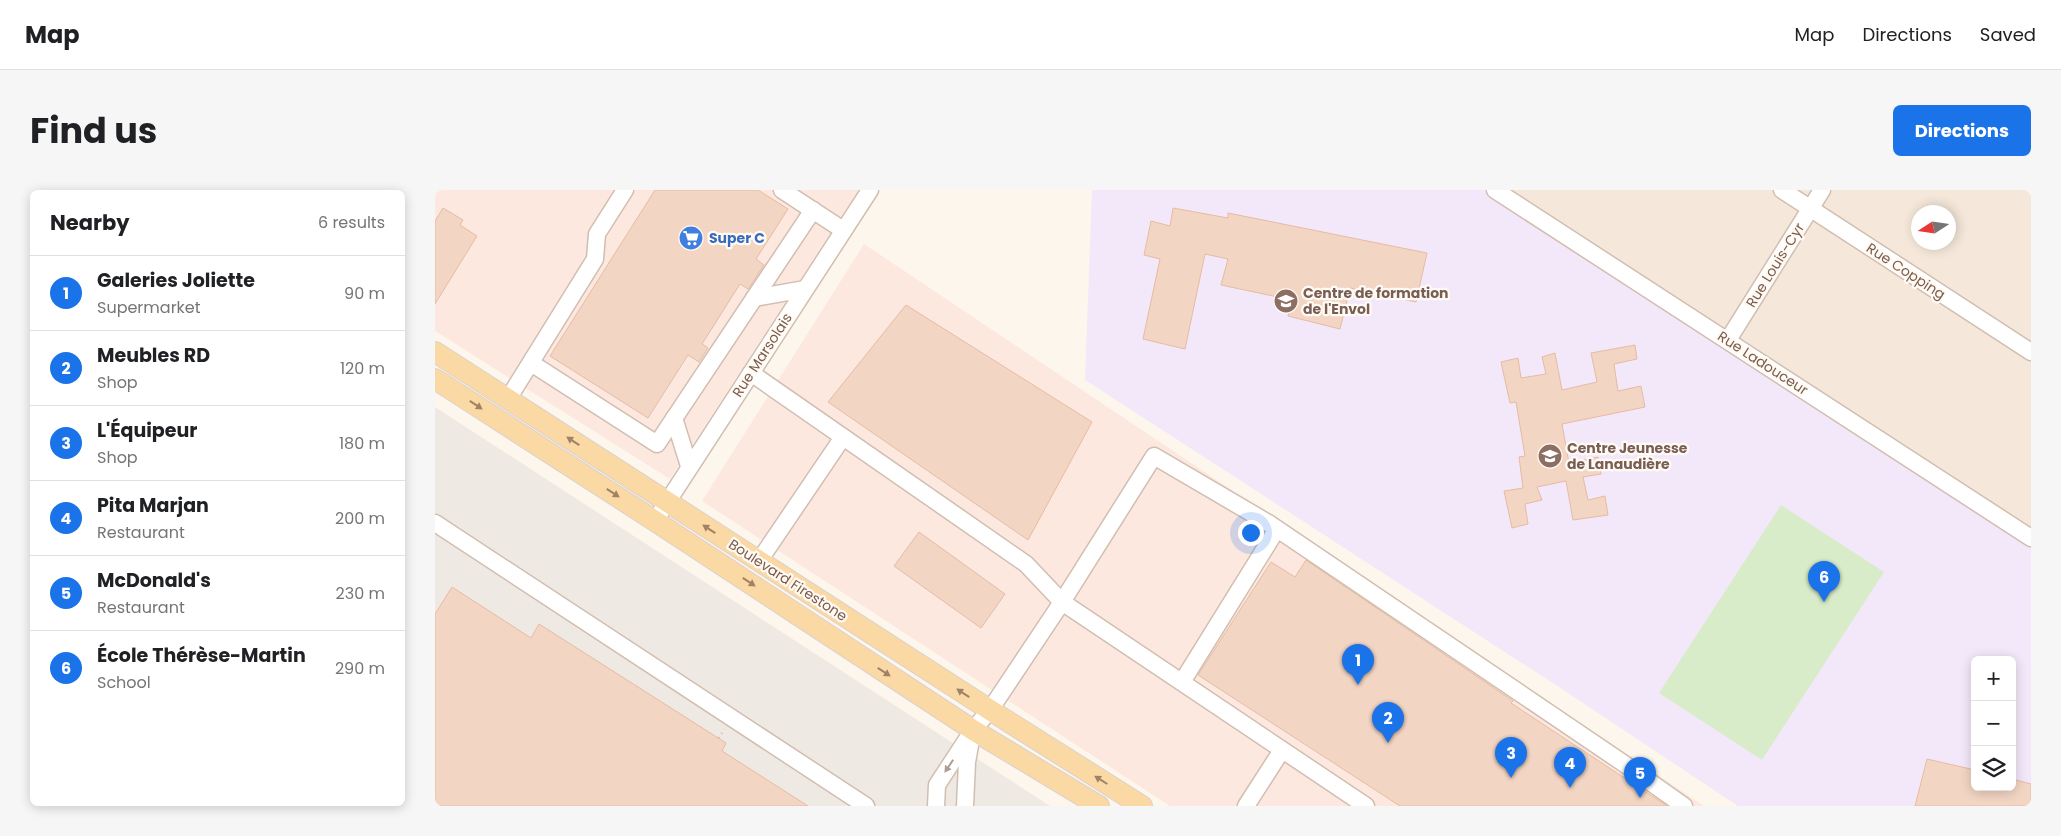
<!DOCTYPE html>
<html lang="en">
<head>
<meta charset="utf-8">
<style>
	:root { --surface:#fff; --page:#f6f6f6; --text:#202124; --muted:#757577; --line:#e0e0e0; --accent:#1a73e8 }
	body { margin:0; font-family:Poppins,sans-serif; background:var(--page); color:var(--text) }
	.controls { position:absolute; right:15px; bottom:15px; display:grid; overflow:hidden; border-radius:8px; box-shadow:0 2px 12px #0003 }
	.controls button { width:45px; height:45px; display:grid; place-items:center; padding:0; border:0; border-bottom:1px solid var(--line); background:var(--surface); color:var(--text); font:25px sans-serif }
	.compass { position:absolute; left:1476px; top:15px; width:45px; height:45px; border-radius:50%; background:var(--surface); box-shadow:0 2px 12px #0003; rotate:258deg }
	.you { position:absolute; left:815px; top:342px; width:18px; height:18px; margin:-12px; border:4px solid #fff; border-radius:50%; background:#1a73e8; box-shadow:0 0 0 8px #1a73e833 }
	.badge { display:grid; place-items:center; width:32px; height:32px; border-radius:50%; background:var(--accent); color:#fff; font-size:16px; font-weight:700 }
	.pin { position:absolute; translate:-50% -41px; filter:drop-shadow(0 1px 2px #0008) }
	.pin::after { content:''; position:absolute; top:26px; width:18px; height:15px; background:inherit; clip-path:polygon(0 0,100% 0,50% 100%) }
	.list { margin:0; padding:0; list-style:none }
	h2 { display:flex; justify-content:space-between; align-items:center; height:65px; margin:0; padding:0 20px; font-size:21px }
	h2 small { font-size:16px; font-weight:400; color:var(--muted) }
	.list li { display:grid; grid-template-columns:32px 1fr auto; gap:15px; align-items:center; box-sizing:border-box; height:75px; padding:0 20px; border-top:1px solid var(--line) }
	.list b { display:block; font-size:19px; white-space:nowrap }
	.list p { margin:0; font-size:16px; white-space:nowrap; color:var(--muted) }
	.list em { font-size:16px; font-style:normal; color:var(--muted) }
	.icon { flex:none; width:28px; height:28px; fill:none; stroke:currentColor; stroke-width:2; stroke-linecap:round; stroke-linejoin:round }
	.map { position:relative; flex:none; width:1596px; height:616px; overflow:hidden; border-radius:8px }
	header { display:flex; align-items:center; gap:30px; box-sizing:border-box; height:70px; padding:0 25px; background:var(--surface); border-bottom:1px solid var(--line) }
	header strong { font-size:24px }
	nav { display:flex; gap:28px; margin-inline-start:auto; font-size:18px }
	.intro { display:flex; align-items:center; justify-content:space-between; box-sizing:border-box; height:120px; padding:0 30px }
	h1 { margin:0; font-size:35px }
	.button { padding:12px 22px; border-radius:8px; background:var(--accent); color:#fff; font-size:18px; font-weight:700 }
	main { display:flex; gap:30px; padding:0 30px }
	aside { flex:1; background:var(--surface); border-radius:8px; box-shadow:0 2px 12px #0003 }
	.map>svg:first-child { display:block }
	.residential { fill:#f5e8da; fill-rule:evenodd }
	.commercial { fill:#fde8e0 }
	.industrial { fill:#efe9e4 }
	.education { fill:#f3e8fa; fill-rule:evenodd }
	.green { fill:#d8ecc9 }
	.building { fill:#f3d5c3; stroke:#e6bba3 }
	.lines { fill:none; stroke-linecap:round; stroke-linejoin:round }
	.minor-casing { stroke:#d1beb0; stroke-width:19 }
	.major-casing { stroke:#dad1cd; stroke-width:22 }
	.path { stroke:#d9b8a5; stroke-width:2.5; stroke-dasharray:1 4; stroke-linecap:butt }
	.minor { stroke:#fff; stroke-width:16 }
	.major { stroke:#fbd9a5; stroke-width:20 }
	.oneway { fill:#a18267 }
	.oneway2 { fill:#af9d94 }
	.labels { text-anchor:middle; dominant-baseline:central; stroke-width:4.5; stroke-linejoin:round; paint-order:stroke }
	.shop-label { font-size:14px; font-weight:bold; fill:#366cbe; stroke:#fffaf3; text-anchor:start }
	.street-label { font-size:14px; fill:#7a5c4d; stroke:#fffaf3 }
	.education-label { font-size:14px; font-weight:bold; fill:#785e54; stroke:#fffaf3; text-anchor:start }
</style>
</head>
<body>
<header>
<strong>Map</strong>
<nav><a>Map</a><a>Directions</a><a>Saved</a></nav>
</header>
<div class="intro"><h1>Find us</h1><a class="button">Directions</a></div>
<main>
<aside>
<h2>Nearby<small>6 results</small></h2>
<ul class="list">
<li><span class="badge">1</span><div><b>Galeries Joliette</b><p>Supermarket</p></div><em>90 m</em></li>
<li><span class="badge">2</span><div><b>Meubles RD</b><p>Shop</p></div><em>120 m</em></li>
<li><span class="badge">3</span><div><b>L'Équipeur</b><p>Shop</p></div><em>180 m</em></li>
<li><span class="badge">4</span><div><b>Pita Marjan</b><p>Restaurant</p></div><em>200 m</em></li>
<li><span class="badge">5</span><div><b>McDonald's</b><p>Restaurant</p></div><em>230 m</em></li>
<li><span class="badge">6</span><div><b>École Thérèse-Martin</b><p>School</p></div><em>290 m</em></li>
</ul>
</aside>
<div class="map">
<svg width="1596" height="616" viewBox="0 0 1596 616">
	<rect width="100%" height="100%" fill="#fdf6ec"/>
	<path class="residential" d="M1077,0h519v341l-302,-200zM1484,22h30v30h-30z"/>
	<g class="commercial">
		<polygon points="0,0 424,0 235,289 0,141"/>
		<polygon points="429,54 1269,616 735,616 267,311"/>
	</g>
	<polygon class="industrial" points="0,217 615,616 0,616"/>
	<path class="education" d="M657,0h391l548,355v261h-293l-179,-119 -474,-307zM1540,470h37v127h-37z"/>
	<polygon class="green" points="1346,315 1449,382 1327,570 1224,503"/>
	<g class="building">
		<polygon points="220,0 323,0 353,19 321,69 329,75 313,99 305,94 267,154 273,158 264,172 253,165 213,228 115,166"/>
		<polygon points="8,18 28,30 25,35 42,46 0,114 0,31"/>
		<polygon points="738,18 793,28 793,23 992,63 981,112 915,98 905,139 853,126 857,110 786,95 793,69 770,64 750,159 708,149 725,69 709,65 716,31 735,36"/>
		<polygon points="471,115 657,232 593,350 393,212"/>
		<polygon points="1200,155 1202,169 1179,174 1183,201 1206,196 1210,217 1127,234 1134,273 1163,267 1166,284 1148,287 1153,310 1170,306 1173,325 1138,330 1131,291 1102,297 1107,310 1090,314 1093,334 1077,338 1069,301 1088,298 1084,267 1090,266 1081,212 1075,213 1066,172 1083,168 1086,188 1111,184 1107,167 1120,163 1127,200 1162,192 1156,163"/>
		<polygon points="484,342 570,404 546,438 459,376"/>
		<polygon points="871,370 1078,511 1076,513 1232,616 965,616 763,485 836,372 860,387"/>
		<polygon points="17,397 96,448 104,434 291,553 287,561 373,616 0,616 0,424"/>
		<polygon points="1492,569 1540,580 1540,597 1577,597 1577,589 1596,594 1596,616 1480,616"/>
	</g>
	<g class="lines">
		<defs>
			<g id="minor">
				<polyline points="347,0 408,40"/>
				<polyline points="1060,0 1596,348"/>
				<polyline points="1347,0 1596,162"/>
				<polyline points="319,108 370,99"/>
				<polyline points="1293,150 1387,0"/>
				<polyline points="96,173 222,254 378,20"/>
				<polyline points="316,183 591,374 627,412 931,616"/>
				<polyline points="73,209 160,69 162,44 190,0"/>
				<polyline points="239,228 254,276"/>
				<polyline points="220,331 435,0"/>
				<polyline points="0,333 431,616"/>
				<polyline points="324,371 408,247"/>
				<polyline points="747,492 842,339"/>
				<polyline points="501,616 502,595 538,540 555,520 627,412 719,266 835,334 1194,577 1249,616"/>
				<polyline points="530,616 532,572 536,550"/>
				<polyline points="811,616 847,560"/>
			</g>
			<g id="major">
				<polyline points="0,162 555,520 707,616"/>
				<polyline points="0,189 220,331 538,540 664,616"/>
			</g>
		</defs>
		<use href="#minor" class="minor-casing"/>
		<use href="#major" class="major-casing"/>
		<polyline class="path" points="284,548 289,539"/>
		<use href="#minor" class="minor"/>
		<use href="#major" class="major"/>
	</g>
	<defs><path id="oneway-solid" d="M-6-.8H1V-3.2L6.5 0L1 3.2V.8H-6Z" transform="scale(1.25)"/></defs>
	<g class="oneway">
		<use href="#oneway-solid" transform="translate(41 215) rotate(33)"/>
		<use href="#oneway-solid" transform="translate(138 251) rotate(-147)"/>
		<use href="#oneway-solid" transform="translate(178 303) rotate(33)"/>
		<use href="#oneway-solid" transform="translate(274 339) rotate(-147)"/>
		<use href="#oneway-solid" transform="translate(314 392) rotate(33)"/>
		<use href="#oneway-solid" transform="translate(449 482) rotate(33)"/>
		<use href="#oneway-solid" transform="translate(528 503) rotate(-147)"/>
		<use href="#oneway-solid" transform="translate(666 590) rotate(-148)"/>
	</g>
	<use class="oneway2" href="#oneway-solid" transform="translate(514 576) rotate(124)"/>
	<defs>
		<symbol id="supermarket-disc" viewBox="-11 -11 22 22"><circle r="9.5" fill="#3f7fe0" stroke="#fffaf3"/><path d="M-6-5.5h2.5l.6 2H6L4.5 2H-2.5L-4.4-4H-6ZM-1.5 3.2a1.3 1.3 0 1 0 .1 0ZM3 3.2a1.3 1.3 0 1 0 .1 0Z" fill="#fff"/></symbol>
		<symbol id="school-disc" viewBox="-11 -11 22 22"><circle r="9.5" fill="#8d6e63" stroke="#fffaf3"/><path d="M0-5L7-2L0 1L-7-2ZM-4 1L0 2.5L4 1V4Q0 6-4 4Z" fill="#fff"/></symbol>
	</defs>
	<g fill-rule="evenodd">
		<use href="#supermarket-disc" x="242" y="34" width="28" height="28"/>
		<use href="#school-disc" x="837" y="97" width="28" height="28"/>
		<use href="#school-disc" x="1101" y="252" width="28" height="28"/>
	</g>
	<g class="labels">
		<g class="shop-label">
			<text x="274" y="48">Super C</text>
		</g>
		<g class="street-label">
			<text transform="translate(1340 75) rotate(-58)">Rue Louis-Cyr</text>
			<text transform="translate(1471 81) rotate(33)">Rue Copping</text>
			<text transform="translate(327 165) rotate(-57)">Rue Marsolais</text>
			<text transform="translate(1328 173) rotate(33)">Rue Ladouceur</text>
			<text transform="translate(353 390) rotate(33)">Boulevard Firestone</text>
		</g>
		<g class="education-label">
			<text x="868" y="103">Centre de formation<tspan x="868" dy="16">de l'Envol</tspan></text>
			<text x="1132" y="258">Centre Jeunesse<tspan x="1132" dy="16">de Lanaudière</tspan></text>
		</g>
	</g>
</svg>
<div class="controls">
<button>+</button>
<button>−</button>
<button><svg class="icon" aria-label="layers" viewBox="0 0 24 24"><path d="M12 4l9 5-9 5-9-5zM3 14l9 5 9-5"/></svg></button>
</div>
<svg class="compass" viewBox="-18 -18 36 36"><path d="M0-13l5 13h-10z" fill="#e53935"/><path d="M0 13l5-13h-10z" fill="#757577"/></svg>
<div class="you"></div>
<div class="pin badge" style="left:923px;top:495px">1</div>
<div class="pin badge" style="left:953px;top:553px">2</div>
<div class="pin badge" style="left:1076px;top:588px">3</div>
<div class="pin badge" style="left:1135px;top:598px">4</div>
<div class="pin badge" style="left:1205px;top:608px">5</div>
<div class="pin badge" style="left:1389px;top:412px">6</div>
</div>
</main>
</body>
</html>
